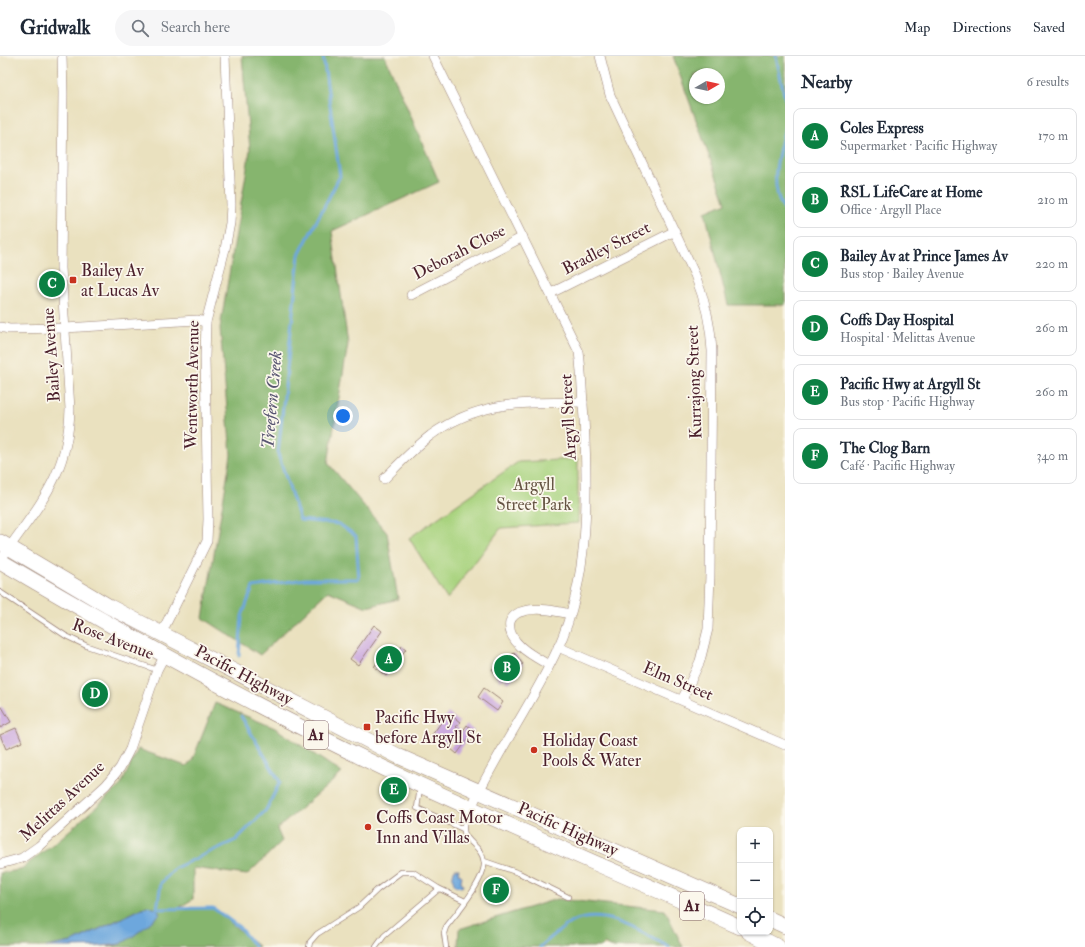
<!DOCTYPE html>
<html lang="en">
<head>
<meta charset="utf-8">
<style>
	:root { --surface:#fff; --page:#f6f6f7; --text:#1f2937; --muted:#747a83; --line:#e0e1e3; --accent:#0b8043 }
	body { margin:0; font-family:"IM FELL Double Pica",serif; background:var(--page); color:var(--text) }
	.controls { position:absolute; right:12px; bottom:12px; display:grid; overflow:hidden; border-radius:8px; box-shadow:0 1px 3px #0004 }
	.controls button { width:36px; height:36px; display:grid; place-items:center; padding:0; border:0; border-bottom:1px solid var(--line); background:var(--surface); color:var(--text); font:20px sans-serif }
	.compass { position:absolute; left:689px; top:12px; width:36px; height:36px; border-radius:50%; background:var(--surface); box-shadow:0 1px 3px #0004; rotate:81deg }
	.you { position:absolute; left:343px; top:360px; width:14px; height:14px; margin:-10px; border:3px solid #fff; border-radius:50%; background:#1a73e8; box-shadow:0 0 0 6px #1a73e833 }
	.badge { display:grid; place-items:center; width:26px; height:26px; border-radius:50%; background:var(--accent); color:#fff; font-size:13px; font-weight:700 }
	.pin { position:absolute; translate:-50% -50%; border:2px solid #fff; box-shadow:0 1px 4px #0006 }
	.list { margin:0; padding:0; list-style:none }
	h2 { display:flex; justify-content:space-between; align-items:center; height:52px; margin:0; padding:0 16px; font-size:17px }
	h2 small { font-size:13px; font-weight:400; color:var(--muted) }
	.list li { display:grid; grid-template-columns:26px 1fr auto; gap:12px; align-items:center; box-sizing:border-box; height:56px; margin:0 8px 8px; padding:0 8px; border:1px solid var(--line); border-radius:8px }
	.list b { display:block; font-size:15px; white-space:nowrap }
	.list p { margin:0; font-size:13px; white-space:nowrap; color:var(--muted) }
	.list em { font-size:13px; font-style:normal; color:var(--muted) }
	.icon { flex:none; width:22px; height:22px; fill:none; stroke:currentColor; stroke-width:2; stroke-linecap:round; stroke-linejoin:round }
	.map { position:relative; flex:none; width:785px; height:891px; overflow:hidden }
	header { display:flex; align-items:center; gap:24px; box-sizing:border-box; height:56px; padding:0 20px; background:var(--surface); border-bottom:1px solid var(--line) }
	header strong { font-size:19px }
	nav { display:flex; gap:22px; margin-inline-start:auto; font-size:14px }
	.search { width:280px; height:36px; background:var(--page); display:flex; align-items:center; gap:10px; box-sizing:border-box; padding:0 14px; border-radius:22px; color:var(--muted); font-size:15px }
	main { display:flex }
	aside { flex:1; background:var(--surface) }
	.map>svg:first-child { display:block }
	.green { fill:#a9d37f; stroke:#7a7955 }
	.forest { fill:#86b56e; stroke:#686a4c; fill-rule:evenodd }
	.water { fill:#6da7dd; stroke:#5c6384 }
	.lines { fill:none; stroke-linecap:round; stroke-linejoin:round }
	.stream { stroke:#6da7dd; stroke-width:3 }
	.building { fill:#c7a3dd }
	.service-casing { stroke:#9a8075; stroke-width:6 }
	.minor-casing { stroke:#9a8075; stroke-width:10 }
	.trunk-casing { stroke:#9a8075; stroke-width:16 }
	.service { stroke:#fff; stroke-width:4.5 }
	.minor { stroke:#fff; stroke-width:9 }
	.trunk { stroke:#fff; stroke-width:15 }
	.poi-dot { fill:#c8321e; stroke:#fbf7ec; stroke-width:1.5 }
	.labels { text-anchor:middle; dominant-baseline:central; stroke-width:3.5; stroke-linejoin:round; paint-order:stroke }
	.shield { fill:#fbf7ec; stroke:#7f6065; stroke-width:1 }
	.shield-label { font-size:16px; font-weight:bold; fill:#4a1f2b }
	.street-label { font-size:17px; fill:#4a1f2b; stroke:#fbf7ec }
	.poi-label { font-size:17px; fill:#4a1f2b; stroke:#fbf7ec; text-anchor:start }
	.park-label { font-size:17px; fill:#654; stroke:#fbf7ec }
	.water-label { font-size:18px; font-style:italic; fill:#585572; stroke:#fbf7ec }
</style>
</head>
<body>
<header>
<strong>Gridwalk</strong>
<div class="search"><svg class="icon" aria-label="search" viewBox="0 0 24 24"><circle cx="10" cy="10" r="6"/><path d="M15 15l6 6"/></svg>Search here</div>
<nav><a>Map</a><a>Directions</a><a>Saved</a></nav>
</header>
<main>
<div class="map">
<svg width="785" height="891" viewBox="0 0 785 891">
	<rect width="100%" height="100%" fill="#fbf7ec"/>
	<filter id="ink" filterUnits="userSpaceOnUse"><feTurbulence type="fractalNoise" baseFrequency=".025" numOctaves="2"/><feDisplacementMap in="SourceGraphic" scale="8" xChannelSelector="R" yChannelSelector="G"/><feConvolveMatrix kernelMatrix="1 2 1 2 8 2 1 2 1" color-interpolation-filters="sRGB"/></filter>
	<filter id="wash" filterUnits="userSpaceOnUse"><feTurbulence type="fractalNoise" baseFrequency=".012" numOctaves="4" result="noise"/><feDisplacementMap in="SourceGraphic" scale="16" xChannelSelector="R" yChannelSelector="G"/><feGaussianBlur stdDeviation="0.9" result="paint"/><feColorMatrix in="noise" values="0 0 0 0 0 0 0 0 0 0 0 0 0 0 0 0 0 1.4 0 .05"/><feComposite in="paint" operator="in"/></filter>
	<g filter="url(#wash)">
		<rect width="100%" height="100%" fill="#eae1bf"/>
		<polygon class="green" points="578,403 578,467 501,472 447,543 409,482 518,406"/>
		<g class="forest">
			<polygon points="242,0 385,0 439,126 332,175 348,288 328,407 387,477 398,543 367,551 328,535 260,599 203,562 231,399 220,272 250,94"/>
			<path d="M673,0h112v249h-57l-23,-93 21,-9zM695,18h24v24h-24z"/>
			<polygon points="215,647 275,672 342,717 277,773 282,785 247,819 193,812 193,843 180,851 213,852 259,891 108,891 121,888 147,850 72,886 46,891 0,891 0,817 20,814 62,781 121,729 138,693 186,710 192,705"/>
			<polygon points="557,843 665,854 683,891 610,891 604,888 602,891 458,891 459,873"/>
		</g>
		<g class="water">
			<path d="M455,813h4l-1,4 4,3 -1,5 2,4 -1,2 -6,-1c-4,-3 -4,-12 -1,-17z"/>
			<path d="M147,850l10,3 3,5c-12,10 -25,23 -40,30 -18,3 -53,3 -74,3l26,-5z"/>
		</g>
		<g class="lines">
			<g class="stream">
				<polyline points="776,0 785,43"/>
				<path d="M785,72c-7,28 -17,57 0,84"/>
				<polyline points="239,600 242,560 253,531 305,523 359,523 356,480 339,468 300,464 278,398 299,199 340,120 323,0"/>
				<polyline points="157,853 161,827 175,812 236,784 266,754 280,726 241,660"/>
				<polyline points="157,853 213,852 239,871 255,891"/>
				<path d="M540,891c10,-8 23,-21 34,-26 33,-13 66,11 95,26"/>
			</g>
		</g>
		<g id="blocks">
			<g class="building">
				<polygon points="374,569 382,575 358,609 350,603"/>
				<polygon points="389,590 398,596 402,590 406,593 386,620 374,611"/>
				<polygon points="514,597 523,608 515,614 518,619 508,627 504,622 500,625 492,613"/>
				<polygon points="484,632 503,646 497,655 478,641"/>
				<polygon points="2,651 11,666 0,672 0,652"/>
				<polygon points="448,657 460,666 456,671 462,676 467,669 474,675 457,698 450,692 454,687 448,682 444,688 432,679"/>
				<polygon points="16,672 22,686 6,693 0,679"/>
			</g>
		</g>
	</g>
	<g filter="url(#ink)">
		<use href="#blocks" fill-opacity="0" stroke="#9a8075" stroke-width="1"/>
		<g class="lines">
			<defs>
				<g id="service">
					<polyline points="0,536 66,580 87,590 157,614"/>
					<polyline points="420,732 417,752 463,773"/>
					<polyline points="484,805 519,817 568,841"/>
					<polyline points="309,891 310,886 317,878 359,851 377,834 401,816 413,816 438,832 465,845"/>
					<polyline points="376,891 384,880 439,833"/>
					<path d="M446,891l-2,-14 2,-6c10,-13 40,-48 38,-65 -3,-23 -32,-18 -15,-51"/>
				</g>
				<g id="minor">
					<path d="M433,0l146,296c3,22 3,44 5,66 4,76 6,159 -26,230 -25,55 -62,105 -87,160"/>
					<path d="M600,0l10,39 85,180c10,25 16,50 17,76l-2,224 -2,54 -8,32 -18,39"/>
					<polyline points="551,237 675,175"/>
					<polyline points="411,239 523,181"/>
					<polyline points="0,271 9,273 65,272 197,264 206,266"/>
					<path d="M384,423c15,-15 30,-31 47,-44 49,-35 94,-32 152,-33"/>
					<path d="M0,505c36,-54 68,-82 70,-152l-9,-141 2,-175 -1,-37"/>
					<polyline points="161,578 207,485 208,463 205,301 206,266 225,193 230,167 231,149 225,0"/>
					<polyline points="558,591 785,689"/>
					<path d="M549,609c-14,-8 -43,-22 -39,-43 2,-6 8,-10 14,-11 14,-4 32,0 46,3"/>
					<polyline points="0,808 22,802 39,790 106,729 120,712 130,693 157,614 165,599"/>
				</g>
				<g id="trunk">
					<polyline points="0,486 108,550 398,700 740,850"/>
					<path d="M0,505c120,71 243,139 369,200 122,59 248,110 371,166"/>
					<polyline points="770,863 785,870"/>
					<polyline points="749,876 778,891"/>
				</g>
			</defs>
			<use href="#service" class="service-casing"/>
			<use href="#minor" class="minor-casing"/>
			<use href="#trunk" class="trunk-casing"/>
			<use href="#service" class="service"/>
			<use href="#minor" class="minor"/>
			<use href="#trunk" class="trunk"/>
		</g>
	</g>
	<g class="poi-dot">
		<rect x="69" y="220" width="8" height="8" rx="2"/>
		<rect x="363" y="667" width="8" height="8" rx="2"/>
		<circle cx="534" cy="694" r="4"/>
		<circle cx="368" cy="771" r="4"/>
	</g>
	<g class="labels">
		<g class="shield">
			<rect x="304" y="665" width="24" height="28" rx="3"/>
			<rect x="680" y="836" width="24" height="28" rx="3"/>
		</g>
		<g class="shield-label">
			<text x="316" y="679">A1</text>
			<text x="692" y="850">A1</text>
		</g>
		<g class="street-label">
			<text transform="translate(606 192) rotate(-27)">Bradley Street</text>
			<text transform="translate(459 196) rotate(-27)">Deborah Close</text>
			<text transform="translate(51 299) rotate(-94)">Bailey Avenue</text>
			<text transform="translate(694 326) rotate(-92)">Kurrajong Street</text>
			<text transform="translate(192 329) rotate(-89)">Wentworth Avenue</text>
			<text transform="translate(568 361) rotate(-93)">Argyll Street</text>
			<text transform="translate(113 583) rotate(21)">Rose Avenue</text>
			<text transform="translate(244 619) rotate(28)">Pacific Highway</text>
			<text transform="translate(678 625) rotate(23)">Elm Street</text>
			<text transform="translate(62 745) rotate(-43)">Melittas Avenue</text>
			<text transform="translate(568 773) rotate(24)">Pacific Highway</text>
		</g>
		<g class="poi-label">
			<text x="81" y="214">Bailey Av<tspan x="81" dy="20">at Lucas Av</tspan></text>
			<text x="375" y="661">Pacific Hwy<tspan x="375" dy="20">before Argyll St</tspan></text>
			<text x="542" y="684">Holiday Coast<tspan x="542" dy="20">Pools &amp; Water</tspan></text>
			<text x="376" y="761">Coffs Coast Motor<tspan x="376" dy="20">Inn and Villas</tspan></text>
		</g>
		<g class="park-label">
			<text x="534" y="428">Argyll<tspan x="534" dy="20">Street Park</tspan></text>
		</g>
		<g class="water-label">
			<text transform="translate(272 344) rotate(-85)">Treefern Creek</text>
		</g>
	</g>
</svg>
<div class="controls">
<button>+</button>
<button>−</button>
<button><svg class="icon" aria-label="locate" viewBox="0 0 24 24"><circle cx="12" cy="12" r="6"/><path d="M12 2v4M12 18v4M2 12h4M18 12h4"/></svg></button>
</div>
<svg class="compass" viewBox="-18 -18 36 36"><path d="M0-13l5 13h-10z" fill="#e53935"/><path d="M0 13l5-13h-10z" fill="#747a83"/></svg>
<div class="you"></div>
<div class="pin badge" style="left:389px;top:603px">A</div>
<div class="pin badge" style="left:507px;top:612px">B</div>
<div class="pin badge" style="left:52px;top:228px">C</div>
<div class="pin badge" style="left:95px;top:638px">D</div>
<div class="pin badge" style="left:394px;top:734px">E</div>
<div class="pin badge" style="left:496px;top:834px">F</div>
</div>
<aside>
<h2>Nearby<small>6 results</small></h2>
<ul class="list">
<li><span class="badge">A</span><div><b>Coles Express</b><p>Supermarket · Pacific Highway</p></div><em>170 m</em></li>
<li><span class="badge">B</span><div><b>RSL LifeCare at Home</b><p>Office · Argyll Place</p></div><em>210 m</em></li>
<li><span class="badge">C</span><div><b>Bailey Av at Prince James Av</b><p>Bus stop · Bailey Avenue</p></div><em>220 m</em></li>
<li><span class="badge">D</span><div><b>Coffs Day Hospital</b><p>Hospital · Melittas Avenue</p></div><em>260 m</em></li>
<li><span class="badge">E</span><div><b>Pacific Hwy at Argyll St</b><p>Bus stop · Pacific Highway</p></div><em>260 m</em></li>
<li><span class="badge">F</span><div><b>The Clog Barn</b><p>Café · Pacific Highway</p></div><em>340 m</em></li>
</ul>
</aside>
</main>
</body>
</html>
